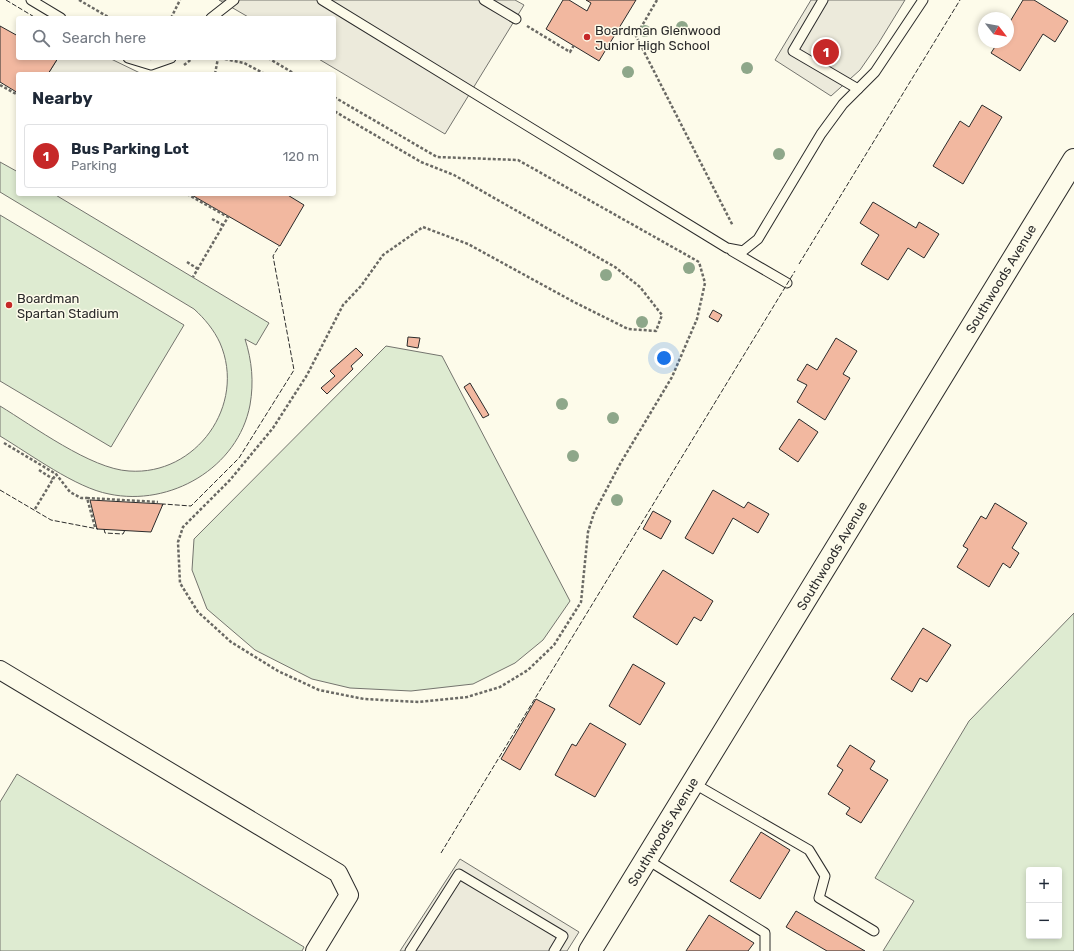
<!DOCTYPE html>
<html lang="en">
<head>
<meta charset="utf-8">
<style>
	:root { --surface:#fff; --page:#f6f6f7; --text:#1f2937; --muted:#747a83; --line:#e0e1e3; --accent:#c62828 }
	body { margin:0; font-family:Rubik,sans-serif; background:var(--page); color:var(--text) }
	.controls { position:absolute; right:12px; bottom:12px; display:grid; overflow:hidden; border-radius:4px; box-shadow:0 2px 6px #0003 }
	.controls button { width:36px; height:36px; display:grid; place-items:center; padding:0; border:0; border-bottom:1px solid var(--line); background:var(--surface); color:var(--text); font:20px sans-serif }
	.compass { position:absolute; left:978px; top:12px; width:36px; height:36px; border-radius:50%; background:var(--surface); box-shadow:0 2px 6px #0003; rotate:121deg }
	.you { position:absolute; left:664px; top:358px; width:14px; height:14px; margin:-10px; border:3px solid #fff; border-radius:50%; background:#1a73e8; box-shadow:0 0 0 6px #1a73e833 }
	.badge { display:grid; place-items:center; width:26px; height:26px; border-radius:50%; background:var(--accent); color:#fff; font-size:13px; font-weight:700 }
	.pin { position:absolute; translate:-50% -50%; border:2px solid #fff; box-shadow:0 1px 4px #0006 }
	.list { margin:0; padding:0; list-style:none }
	h2 { display:flex; justify-content:space-between; align-items:center; height:52px; margin:0; padding:0 16px; font-size:17px }
	h2 small { font-size:13px; font-weight:400; color:var(--muted) }
	.list li { display:grid; grid-template-columns:26px 1fr auto; gap:12px; align-items:center; box-sizing:border-box; height:64px; margin:0 8px 8px; padding:0 8px; border:1px solid var(--line); border-radius:4px }
	.list b { display:block; font-size:15px; white-space:nowrap }
	.list p { margin:0; font-size:13px; white-space:nowrap; color:var(--muted) }
	.list em { font-size:13px; font-style:normal; color:var(--muted) }
	.icon { flex:none; width:22px; height:22px; fill:none; stroke:currentColor; stroke-width:2; stroke-linecap:round; stroke-linejoin:round }
	.map { position:relative; flex:none; width:1074px; height:951px; overflow:hidden }
	.search { position:absolute; background:var(--surface); box-shadow:0 2px 6px #0003; left:16px; top:16px; width:320px; height:44px; display:flex; align-items:center; gap:10px; box-sizing:border-box; padding:0 14px; border-radius:4px; color:var(--muted); font-size:15px }
	.panel { position:absolute; background:var(--surface); box-shadow:0 2px 6px #0003; left:16px; top:72px; width:320px; height:124px; border-radius:4px }
	.map>svg:first-child { display:block }
	.green { fill:#deebd1; stroke:#74746e; fill-rule:evenodd }
	.parking { fill:#eceadb; stroke:#74746e }
	.building { fill:#f2b8a0; stroke:#2b2b2b }
	.lines { fill:none; stroke-linecap:round; stroke-linejoin:round }
	.lane-casing { stroke:#2b2b2b; stroke-width:11 }
	.street-casing { stroke:#2b2b2b; stroke-width:20 }
	.secondary-casing { stroke:#2b2b2b; stroke-width:24 }
	.path { stroke:#6a6964; stroke-width:2.5; stroke-dasharray:3 2; stroke-linecap:butt }
	.lane { stroke:#fdfbea; stroke-width:9 }
	.street { stroke:#fdfbea; stroke-width:18 }
	.secondary { stroke:#fdfbea; stroke-width:22 }
	.fence { stroke:#2b2b2b; stroke-width:1; stroke-dasharray:5 2; stroke-linecap:butt }
	.tree { fill:#8ea78a }
	.poi-dot { fill:#c62828; stroke:#fdfbea; stroke-width:1.5 }
	.labels { text-anchor:middle; dominant-baseline:central; stroke-width:3; stroke-linejoin:round; paint-order:stroke }
	.poi-label { font-size:13px; fill:#2b2b2b; stroke:#fdfbea; text-anchor:start }
	.street-label { font-size:13px; fill:#2b2b2b; stroke:#fdfbea }
</style>
</head>
<body>
<div class="map">
<svg width="1074" height="951" viewBox="0 0 1074 951">
	<rect width="100%" height="100%" fill="#fdfbea"/>
	<g class="green">
		<path d="M0,162l18,10v22h36l215,129 -13,22 -11,-6c7,22 9,43 5,66 -12,63 -80,102 -141,89 -33,-6 -79,-40 -109,-58v-30c33,20 91,63 129,65 67,5 118,-66 91,-128 -6,-13 -15,-24 -26,-34l-194,-117z"/>
		<polygon points="0,215 184,325 111,447 0,381"/>
		<polygon points="386,346 442,356 570,601 543,640 515,663 473,684 411,691 350,688 312,679 255,650 207,609 192,570 194,539"/>
		<path d="M1074,613v338h-191l31,-50 -39,-23 94,-157zM1029,870h30v66h-30z"/>
		<polygon points="17,774 304,947 302,951 0,951 0,802"/>
	</g>
	<g class="parking">
		<polygon points="219,0 515,0 524,5 445,134 317,58 334,58 334,18 250,18"/>
		<polygon points="811,0 905,0 878,44 860,70 831,96 775,60"/>
		<polygon points="58,58 109,58 140,73 160,74 48,74"/>
		<polygon points="460,859 579,932 567,951 400,951"/>
	</g>
	<g class="building">
		<polygon points="563,0 569,0 587,11 591,3 586,0 636,0 599,61 546,29"/>
		<polygon points="1023,0 1034,0 1068,21 1055,42 1043,34 1020,71 991,53 998,42 1008,42 1008,25"/>
		<polygon points="0,26 18,36 18,58 58,58 48,74 18,74 18,93 0,82"/>
		<polygon points="982,105 1002,117 963,184 933,166 960,121 969,127"/>
		<polygon points="190,194 286,194 304,205 280,246"/>
		<polygon points="873,202 916,228 919,222 939,234 924,258 908,248 888,280 861,264 879,235 860,223"/>
		<polygon points="713,310 722,315 718,322 709,317"/>
		<polygon points="408,337 420,338 418,348 407,346"/>
		<polygon points="836,338 857,351 843,374 850,378 825,420 797,402 807,385 797,380 807,364 817,370"/>
		<polygon points="356,348 363,355 351,366 353,369 327,394 321,388 335,376 330,371"/>
		<polygon points="470,383 489,415 483,418 464,387"/>
		<polygon points="799,419 818,432 798,462 779,449"/>
		<polygon points="713,490 744,508 748,502 769,514 758,533 733,518 713,554 685,538"/>
		<polygon points="90,500 163,504 151,532 97,529"/>
		<polygon points="995,503 1027,523 1012,548 1019,553 1010,568 1003,563 989,587 957,567 968,549 963,546 981,516 986,519"/>
		<polygon points="653,511 671,521 661,539 643,529"/>
		<polygon points="663,570 713,601 701,621 694,617 677,645 633,617"/>
		<polygon points="923,628 951,645 927,682 920,678 912,692 891,679"/>
		<polygon points="633,664 665,683 640,725 609,706"/>
		<polygon points="536,699 555,709 520,770 501,759"/>
		<polygon points="590,723 626,744 595,797 555,775 572,744 576,746"/>
		<polygon points="850,745 875,761 870,769 888,780 861,823 846,814 850,808 828,794 843,770 837,766"/>
		<polygon points="761,832 790,850 760,899 730,881"/>
		<polygon points="796,911 865,951 827,951 786,927"/>
		<polygon points="709,915 754,943 748,951 686,951"/>
	</g>
	<g class="lines">
		<defs>
			<g id="lane">
				<polyline points="31,0 61,18"/>
				<polyline points="322,0 727,248 743,251 758,239 821,134 843,104 875,72 923,0"/>
				<polyline points="484,0 516,19"/>
				<polyline points="823,0 793,51 858,89"/>
				<polyline points="211,18 234,0"/>
				<polyline points="128,58 151,65 171,58"/>
				<polyline points="732,251 787,283"/>
				<polyline points="693,783 809,850 825,876 819,898 874,931"/>
				<polyline points="646,859 765,933 765,951"/>
				<polyline points="410,951 459,874 563,936 554,951"/>
			</g>
			<polyline id="street" points="0,670 338,873 349,895 315,951"/>
			<polyline id="secondary" points="590,951 1074,160"/>
		</defs>
		<use href="#lane" class="lane-casing"/>
		<use href="#street" class="street-casing"/>
		<use href="#secondary" class="secondary-casing"/>
		<g class="path">
			<polyline points="79,0 110,18"/>
			<polyline points="657,0 636,36 733,226"/>
			<polyline points="171,18 180,0"/>
			<polyline points="527,26 570,52 574,45"/>
			<polyline points="220,58 244,63 265,74"/>
			<polyline points="268,58 295,74"/>
			<polyline points="184,65 193,58"/>
			<polyline points="215,74 218,58"/>
			<polyline points="0,85 18,95"/>
			<polyline points="334,97 437,157 518,160 699,262 705,283 697,319 672,377 620,464 594,513 588,532 581,602 554,645 528,670 500,687 467,697 419,702 364,699 319,690 278,671 231,642 198,612 180,583 178,542 183,527 230,480 273,428 307,375 343,305 361,286 383,255 423,227 468,244 574,302 628,329 656,331 662,315 640,287 615,267 454,175 421,162 334,111"/>
			<polyline points="187,194 228,217 193,277"/>
			<polyline points="212,219 223,225"/>
			<polyline points="187,262 198,269"/>
			<polyline points="4,443 56,474 70,492 81,498 87,498"/>
			<polyline points="39,470 53,479"/>
			<polyline points="35,509 56,474"/>
			<polyline points="95,527 87,498 158,502"/>
		</g>
		<use href="#lane" class="lane"/>
		<use href="#street" class="street"/>
		<use href="#secondary" class="secondary"/>
		<g class="fence">
			<polyline points="6,0 36,18"/>
			<polyline points="799,264 960,0"/>
			<polyline points="0,490 51,520 98,529"/>
			<polyline points="162,506 163,504 191,506 239,458 294,370 273,256 279,246"/>
			<polyline points="104,529 105,533 123,534 125,530"/>
			<polyline points="441,853 795,271"/>
		</g>
	</g>
	<g class="tree">
		<circle cx="682" cy="27" r="6"/>
		<circle cx="645" cy="31" r="6"/>
		<circle cx="747" cy="68" r="6"/>
		<circle cx="628" cy="72" r="6"/>
		<circle cx="779" cy="154" r="6"/>
		<circle cx="689" cy="268" r="6"/>
		<circle cx="606" cy="275" r="6"/>
		<circle cx="642" cy="322" r="6"/>
		<circle cx="562" cy="404" r="6"/>
		<circle cx="613" cy="418" r="6"/>
		<circle cx="573" cy="456" r="6"/>
		<circle cx="617" cy="500" r="6"/>
	</g>
	<g class="poi-dot">
		<circle cx="587" cy="37" r="4"/>
		<circle cx="9" cy="305" r="4"/>
	</g>
	<g class="labels">
		<g class="poi-label">
			<text x="595" y="30">Boardman Glenwood<tspan x="595" dy="15">Junior High School</tspan></text>
			<text x="17" y="298">Boardman<tspan x="17" dy="15">Spartan Stadium</tspan></text>
		</g>
		<g class="street-label">
			<text transform="translate(1001 279) rotate(-59)">Southwoods Avenue</text>
			<text transform="translate(832 556) rotate(-59)">Southwoods Avenue</text>
			<text transform="translate(663 832) rotate(-59)">Southwoods Avenue</text>
		</g>
	</g>
</svg>
<div class="controls">
<button>+</button>
<button>−</button>
</div>
<svg class="compass" viewBox="-18 -18 36 36"><path d="M0-13l5 13h-10z" fill="#e53935"/><path d="M0 13l5-13h-10z" fill="#747a83"/></svg>
<div class="you"></div>
<div class="pin badge" style="left:826px;top:52px">1</div>
<div class="search"><svg class="icon" aria-label="search" viewBox="0 0 24 24"><circle cx="10" cy="10" r="6"/><path d="M15 15l6 6"/></svg>Search here</div>
<section class="panel">
<h2>Nearby<small></small></h2>
<ul class="list">
<li><span class="badge">1</span><div><b>Bus Parking Lot</b><p>Parking</p></div><em>120 m</em></li>
</ul>
</section>
</div>
</body>
</html>
